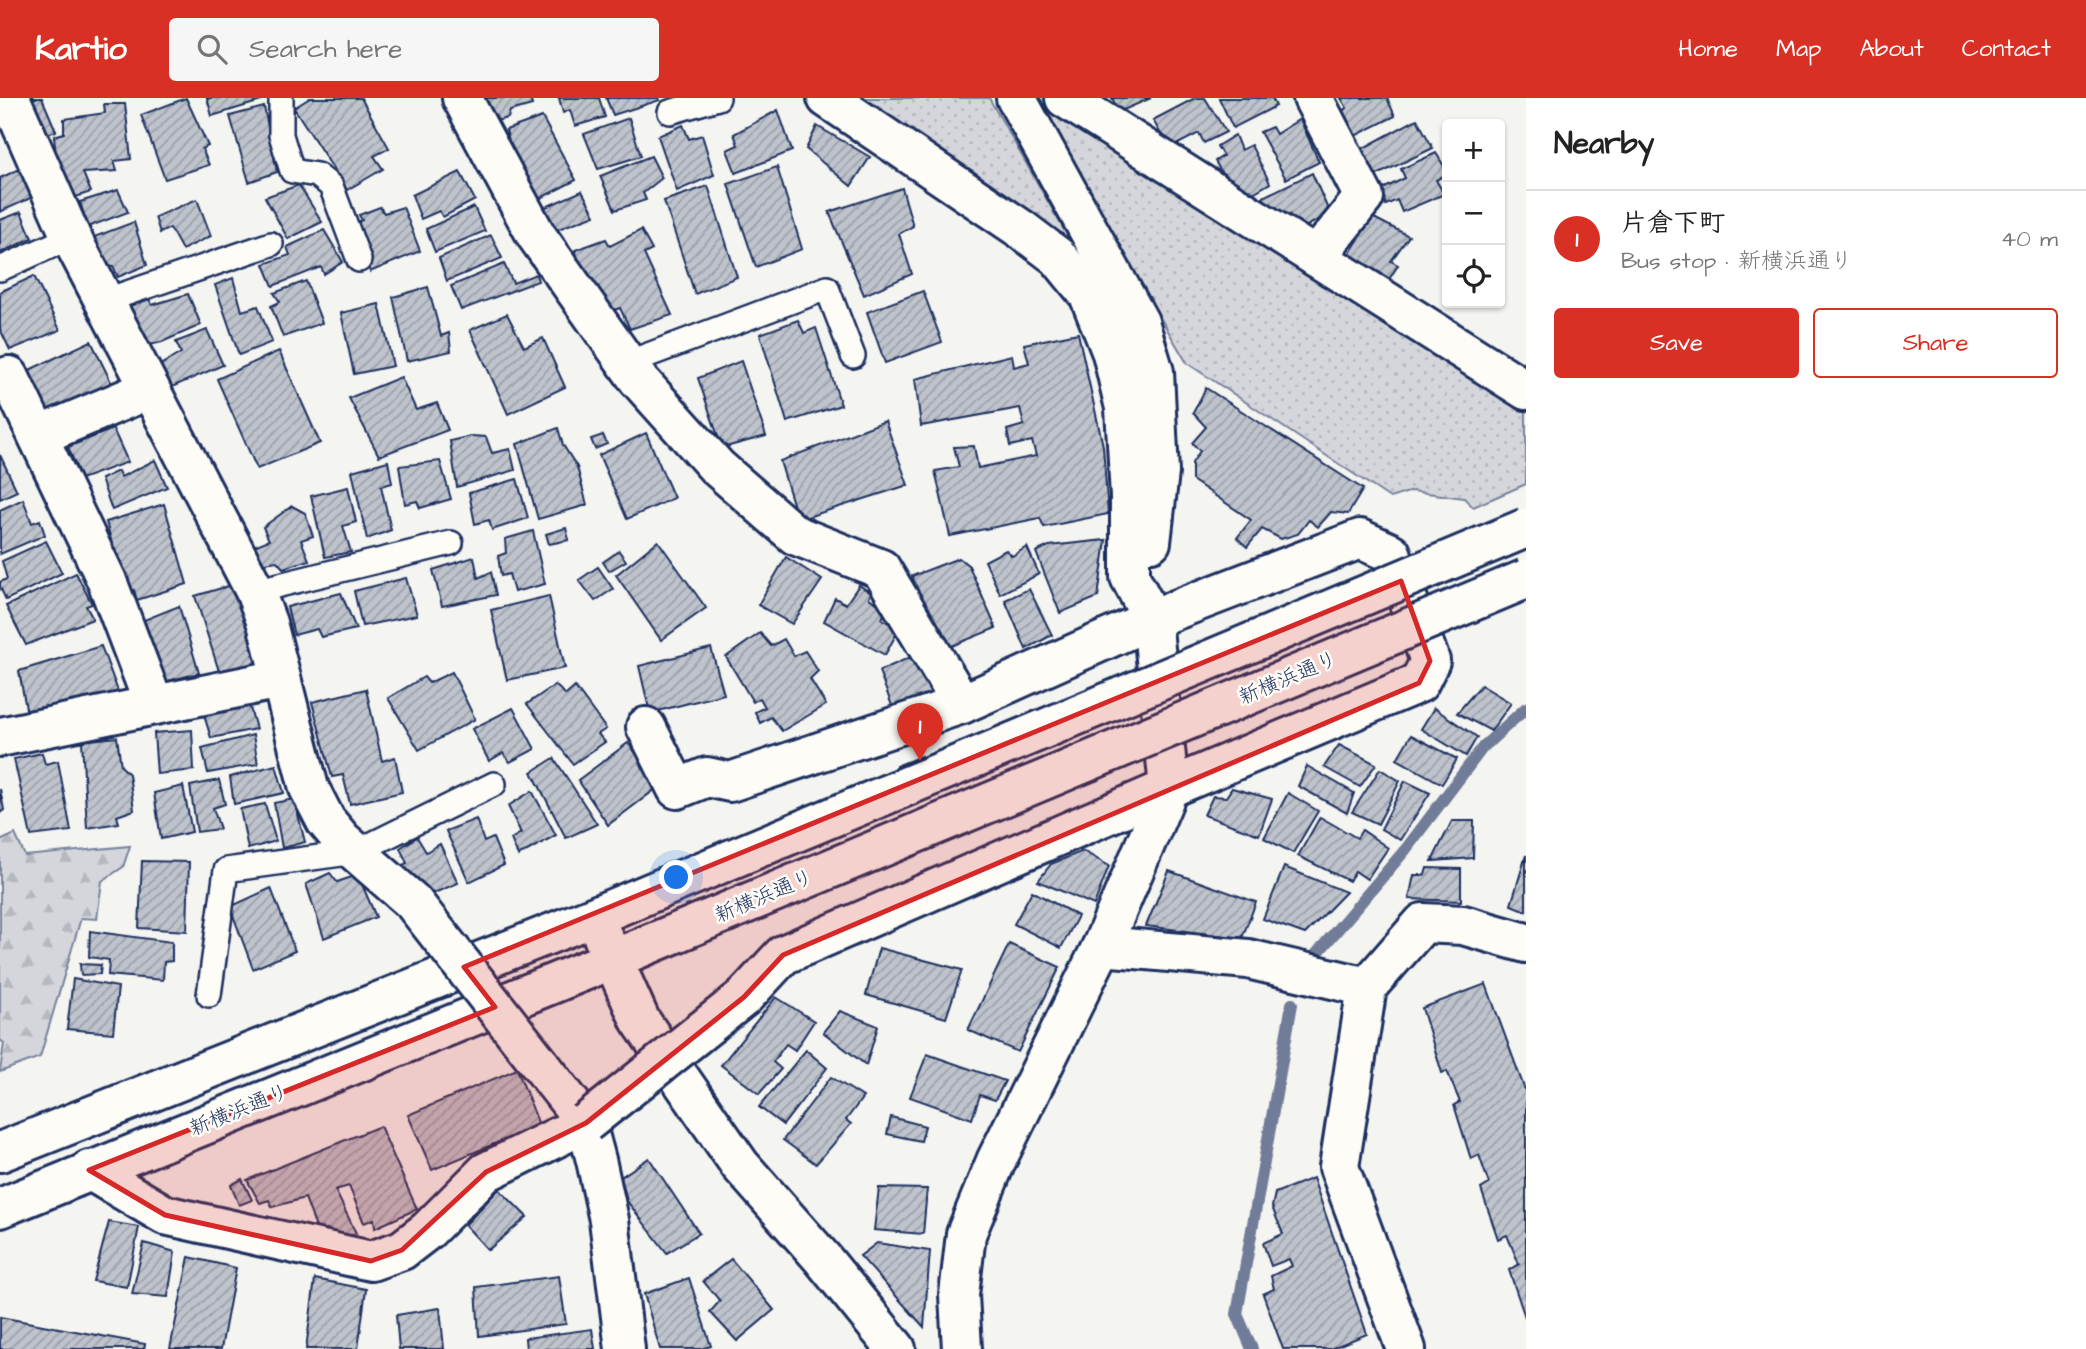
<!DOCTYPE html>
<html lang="en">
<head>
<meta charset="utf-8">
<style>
	:root { --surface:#fff; --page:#f6f6f6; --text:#222; --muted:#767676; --line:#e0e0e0; --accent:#d93025 }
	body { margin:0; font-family:"Architects Daughter","Klee One",sans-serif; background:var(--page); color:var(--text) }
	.controls { position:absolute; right:21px; top:21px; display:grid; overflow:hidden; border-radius:7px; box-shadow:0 2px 5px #0004 }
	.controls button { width:63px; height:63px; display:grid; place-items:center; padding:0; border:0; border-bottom:2px solid var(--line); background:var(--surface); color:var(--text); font:35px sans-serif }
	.you { position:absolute; left:677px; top:780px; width:24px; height:24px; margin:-18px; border:5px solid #fff; border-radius:50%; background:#1a73e8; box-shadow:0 0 0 10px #1a73e833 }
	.badge { display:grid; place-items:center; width:46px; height:46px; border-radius:50%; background:var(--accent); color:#fff; font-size:23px; font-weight:700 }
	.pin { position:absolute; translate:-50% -58px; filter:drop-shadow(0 2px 4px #0008) }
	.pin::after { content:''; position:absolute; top:37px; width:24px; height:21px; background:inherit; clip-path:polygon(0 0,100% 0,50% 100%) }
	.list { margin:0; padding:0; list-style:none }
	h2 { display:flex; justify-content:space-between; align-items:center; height:91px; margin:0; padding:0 28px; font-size:30px }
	h2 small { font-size:23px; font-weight:400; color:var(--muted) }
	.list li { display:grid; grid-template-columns:46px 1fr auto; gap:21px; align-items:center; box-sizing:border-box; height:98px; padding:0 28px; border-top:2px solid var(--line) }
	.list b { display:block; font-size:26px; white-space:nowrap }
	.list p { margin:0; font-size:23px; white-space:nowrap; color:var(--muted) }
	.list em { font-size:23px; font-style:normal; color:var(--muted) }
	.actions { display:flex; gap:14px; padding:21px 28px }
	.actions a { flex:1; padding:16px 0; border:2px solid var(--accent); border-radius:7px; text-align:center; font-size:24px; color:var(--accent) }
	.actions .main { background:var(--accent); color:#fff }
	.icon { flex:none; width:38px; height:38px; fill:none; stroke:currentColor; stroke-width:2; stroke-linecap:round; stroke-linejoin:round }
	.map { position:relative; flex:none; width:1526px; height:1251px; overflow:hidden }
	header { display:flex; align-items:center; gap:42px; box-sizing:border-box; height:98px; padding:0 35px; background:var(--accent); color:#fff }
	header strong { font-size:33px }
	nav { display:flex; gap:38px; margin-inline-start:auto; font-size:24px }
	.search { width:490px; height:63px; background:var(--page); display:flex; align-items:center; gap:18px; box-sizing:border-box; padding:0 24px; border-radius:7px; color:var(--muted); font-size:26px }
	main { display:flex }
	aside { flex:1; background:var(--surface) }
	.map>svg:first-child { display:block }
	.grass { fill:url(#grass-dots); stroke:#78829c; stroke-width:2 }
	.forest { fill:url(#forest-firs); stroke:#78829c; stroke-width:2 }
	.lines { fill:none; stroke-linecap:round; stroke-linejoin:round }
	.stream { stroke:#717c98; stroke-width:12 }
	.building { fill:url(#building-hatch); stroke:#1b2f5e; stroke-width:2 }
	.service-casing { stroke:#1b2f5e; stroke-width:28 }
	.minor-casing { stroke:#1b2f5e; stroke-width:44 }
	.tertiary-casing { stroke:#1b2f5e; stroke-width:44 }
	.service { stroke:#fdfcf7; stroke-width:23 }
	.minor { stroke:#fdfcf7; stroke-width:38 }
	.tertiary { stroke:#fdfcf7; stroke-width:38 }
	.minor-bridge-casing { stroke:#1b2f5e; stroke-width:44; stroke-linecap:butt }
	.tertiary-bridge-casing { stroke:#1b2f5e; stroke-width:44; stroke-linecap:butt }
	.minor-bridge { stroke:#fdfcf7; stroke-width:38 }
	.tertiary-bridge { stroke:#fdfcf7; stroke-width:38 }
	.marked { fill:#d62828; fill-opacity:0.2; stroke:#d62828; stroke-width:5; stroke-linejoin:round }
	.labels { text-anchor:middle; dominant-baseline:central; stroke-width:5; stroke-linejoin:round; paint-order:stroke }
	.street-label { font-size:21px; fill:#1b2f5e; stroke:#fdfcf7 }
</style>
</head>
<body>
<header>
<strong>Kartio</strong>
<div class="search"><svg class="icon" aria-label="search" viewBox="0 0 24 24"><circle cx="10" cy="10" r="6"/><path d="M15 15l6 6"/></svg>Search here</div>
<nav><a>Home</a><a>Map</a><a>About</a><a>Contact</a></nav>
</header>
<main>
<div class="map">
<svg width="1526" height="1251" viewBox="0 0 1526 1251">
	<defs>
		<pattern id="grass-dots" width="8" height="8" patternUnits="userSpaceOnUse" patternTransform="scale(1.75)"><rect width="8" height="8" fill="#d4d6db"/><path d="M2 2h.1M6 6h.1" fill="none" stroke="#b5b8be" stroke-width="1.8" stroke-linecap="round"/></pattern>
		<pattern id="forest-firs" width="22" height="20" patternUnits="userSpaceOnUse" patternTransform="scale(1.75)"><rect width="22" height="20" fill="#d4d6db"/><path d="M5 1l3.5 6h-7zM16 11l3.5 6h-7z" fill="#b5b8be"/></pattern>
		<pattern id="building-hatch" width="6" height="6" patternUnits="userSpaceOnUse" patternTransform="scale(1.75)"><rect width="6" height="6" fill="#bfc3cc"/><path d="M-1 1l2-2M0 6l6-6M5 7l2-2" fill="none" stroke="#9a9fa9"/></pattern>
	</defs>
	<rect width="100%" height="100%" fill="#f4f4f1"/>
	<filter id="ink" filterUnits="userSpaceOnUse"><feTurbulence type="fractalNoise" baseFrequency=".0143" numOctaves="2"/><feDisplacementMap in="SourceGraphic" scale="14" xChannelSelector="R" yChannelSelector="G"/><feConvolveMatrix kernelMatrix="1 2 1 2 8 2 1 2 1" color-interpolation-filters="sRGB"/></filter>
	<g filter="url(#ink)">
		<g class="grass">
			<polygon points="846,0 989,0 1080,160"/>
			<polygon points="1031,0 1090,40 1526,308 1526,386 1473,409 1464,400 1412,393 1390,400 1187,265"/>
		</g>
		<polygon class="forest" points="15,736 25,758 130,748 123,769 102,783 97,821 81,820 40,959 0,974 4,945 0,942 0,743"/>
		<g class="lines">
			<g class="stream">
				<polyline points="1314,859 1406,751 1483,649 1526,610"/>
				<polyline points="1252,1251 1237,1216 1292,906"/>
			</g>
		</g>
		<g class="building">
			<polygon points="24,0 42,0 56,33 43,38"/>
			<polygon points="186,0 208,48 202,51 209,67 165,81 141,17"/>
			<polygon points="207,0 260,0 261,3 212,18"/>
			<polygon points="310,0 361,0 389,50 374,58 383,71 347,92 294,10"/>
			<polygon points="478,0 530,0 532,7 510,13 508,20 487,25"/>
			<polygon points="559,0 599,0 605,19 575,28 570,12 563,15"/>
			<polygon points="606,0 659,0 660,2 613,17"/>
			<polygon points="1112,0 1151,0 1119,14"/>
			<polygon points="1195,0 1205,0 1226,34 1204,45 1199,35 1178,46 1166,46 1153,22"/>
			<polygon points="1219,0 1272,0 1276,8 1233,30"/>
			<polygon points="1341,0 1387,0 1395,18 1349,41 1336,16 1347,10"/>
			<polygon points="104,6 125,6 131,61 114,63 117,73 83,75 91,94 70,101 57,67 54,38 64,35 64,21 105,15"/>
			<polygon points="264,9 277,74 249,84 230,18"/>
			<polygon points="778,12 792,53 736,75 727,52 738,47 734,36"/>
			<polygon points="542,19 576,82 537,102 501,47 509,44 506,32"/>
			<polygon points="629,20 641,58 598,71 584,36"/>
			<polygon points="1300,21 1319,64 1286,81 1260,34 1272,29 1276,36"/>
			<polygon points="1417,21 1433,50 1371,80 1358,53"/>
			<polygon points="683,27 689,41 702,37 714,77 677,93 658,38"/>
			<polygon points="817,28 870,59 851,88 806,51"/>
			<polygon points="1235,37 1241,52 1251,47 1270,85 1248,98 1240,86 1229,88 1215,63 1223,58 1217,48"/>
			<polygon points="1436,55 1447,73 1447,76 1436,82 1444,96 1402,114 1397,102 1386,107 1379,93 1405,80 1401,71"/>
			<polygon points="651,58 662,80 643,95 646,102 615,112 600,78"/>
			<polygon points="777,69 802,151 756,169 728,86"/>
			<polygon points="22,70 35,98 0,114 0,80"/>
			<polygon points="460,74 475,102 443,119 439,113 421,121 412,97"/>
			<polygon points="1312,75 1330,116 1303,130 1298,122 1293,125 1290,116 1285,119 1279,112 1271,116 1263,99"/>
			<polygon points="299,87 322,124 288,141 265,99"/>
			<polygon points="708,88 737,179 695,196 664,103"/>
			<polygon points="902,90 913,128 899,136 912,176 864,197 829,114"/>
			<polygon points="118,92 128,114 88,129 80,104"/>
			<polygon points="582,93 595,117 548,135 541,111"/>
			<polygon points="197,101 211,138 182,152 170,130 160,135 155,119"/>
			<polygon points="380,109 384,115 403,109 420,153 370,174 354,126 362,122 359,117"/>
			<polygon points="474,109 485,133 435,154 426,131"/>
			<polygon points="21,114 32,140 0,155 0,122"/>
			<polygon points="1372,119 1409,138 1391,163 1398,167 1386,186 1347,160"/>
			<polygon points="134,124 147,167 118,179 113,168 102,171 94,139"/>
			<polygon points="324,132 343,164 324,176 321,169 273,188 264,166 290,157 287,149"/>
			<polygon points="641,132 652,152 644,156 672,217 630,231 620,210 611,213 606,199 595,204 575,152 606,141 610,148"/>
			<polygon points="491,137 502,160 447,183 439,160"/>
			<polygon points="504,166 513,185 536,176 538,183 461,212 451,188"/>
			<polygon points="34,178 60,232 10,252 0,231 0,194"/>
			<polygon points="233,180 242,213 258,208 272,244 239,257 215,187"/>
			<polygon points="306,183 322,225 283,239 271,208 280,204 274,195"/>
			<polygon points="428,189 441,238 449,235 451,253 407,263 393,199"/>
			<polygon points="923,193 942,244 885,265 867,214"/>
			<polygon points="188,196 201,227 162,244 141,249 128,208 148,199 152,207"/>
			<polygon points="379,206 393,268 354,276 341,215"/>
			<polygon points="507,216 524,249 543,240 565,289 508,316 470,232"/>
			<polygon points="798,222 804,235 816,230 841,307 787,324 760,236"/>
			<polygon points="207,232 223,267 165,292 155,270 181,255 176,244"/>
			<polygon points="1078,235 1103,348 1108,416 1044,429 1040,420 950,438 935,373 959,369 954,349 974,348 978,370 1036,358 1032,343 1010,348 1007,332 1024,327 1020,310 921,328 915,281 1012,257 1014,269 1029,265 1024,246"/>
			<polygon points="91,243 113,288 47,317 27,273"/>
			<polygon points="279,253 320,345 257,371 217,281"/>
			<polygon points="741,263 766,338 722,350 698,280"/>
			<polygon points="401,279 416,312 437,305 448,332 379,358 349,300"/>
			<polygon points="1206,290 1363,391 1348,416 1331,414 1318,429 1309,422 1298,436 1281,441 1262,431 1247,449 1237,440 1251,422 1192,382 1192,365 1200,353 1192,345 1206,329 1193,315"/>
			<polygon points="885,323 908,387 798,422 780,363"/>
			<polygon points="558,330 563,347 577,369 587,407 538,421 517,346"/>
			<polygon points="113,331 128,364 81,381 68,349"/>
			<polygon points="646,335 674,400 627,421 599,357"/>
			<polygon points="603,337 607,346 595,351 591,341"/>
			<polygon points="471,338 486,339 492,355 510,351 515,372 457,389 450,343"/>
			<polygon points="0,357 17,393 0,401"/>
			<polygon points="155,362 167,389 112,412 101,381 118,373 121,379"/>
			<polygon points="388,363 392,385 381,388 391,432 367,441 352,373"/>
			<polygon points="440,363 451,401 420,410 417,403 405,406 399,368"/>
			<polygon points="517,381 528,420 492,432 489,422 475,426 469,395"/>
			<polygon points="348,389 356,424 343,428 351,454 325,459 311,398"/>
			<polygon points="23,401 32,425 40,422 45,437 0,456 0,412"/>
			<polygon points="164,406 187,486 137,502 134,492 126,495 106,424"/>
			<polygon points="292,408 305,415 313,438 301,442 309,462 283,470 277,463 258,466 254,448 269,442 263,429"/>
			<polygon points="566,430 569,442 549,446 546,436"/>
			<polygon points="533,433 545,486 514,494 509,476 501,478 498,458 506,455 505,441"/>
			<polygon points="1106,442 1098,499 1060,515 1036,454 1049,448"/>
			<polygon points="46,443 62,475 6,502 0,489 0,484 7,481 2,463"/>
			<polygon points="658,443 706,510 661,542 616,477"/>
			<polygon points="1027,449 1039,476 1000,496 985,463 1006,452 1012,458"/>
			<polygon points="619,453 626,463 609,473 603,464"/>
			<polygon points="474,459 478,480 491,474 496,497 442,508 433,472"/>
			<polygon points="786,459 822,482 792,526 758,507"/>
			<polygon points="959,460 969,468 996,530 942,552 912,478"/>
			<polygon points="598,469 613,491 595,503 579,482"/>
			<polygon points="76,475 92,506 86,508 93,521 26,547 6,508"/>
			<polygon points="406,480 417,517 362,528 354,493"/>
			<polygon points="235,486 258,565 219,573 195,498"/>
			<polygon points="859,487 871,495 869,500 886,511 882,521 899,531 885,557 824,523 835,500 846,506"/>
			<polygon points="1029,491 1052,537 1026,551 1005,502"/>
			<polygon points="341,495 356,531 321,539 317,531 294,537 287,509"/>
			<polygon points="549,498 565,570 507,582 491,512"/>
			<polygon points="179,508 199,575 164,584 144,522"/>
			<polygon points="760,535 771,548 784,541 794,558 805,553 818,573 810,581 826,607 782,633 771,619 760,625 755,614 765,609 760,600 753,604 726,559"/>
			<polygon points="101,548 119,596 27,616 19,573"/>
			<polygon points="711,550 724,596 650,615 639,568"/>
			<polygon points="913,558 937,597 894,613 879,573"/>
			<polygon points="452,574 475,621 419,652 388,600 424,579 429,585"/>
			<polygon points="555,587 566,597 575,589 606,631 598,636 605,644 573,666 527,606"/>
			<polygon points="1481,587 1511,605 1491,633 1457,615"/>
			<polygon points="366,591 382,663 395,659 402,694 350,706 343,677 332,679 312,604"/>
			<polygon points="249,606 256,631 211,640 204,617"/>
			<polygon points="513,610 535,651 510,664 503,655 489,663 472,631"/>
			<polygon points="1434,610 1477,639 1466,658 1421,631"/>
			<polygon points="192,632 194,672 157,676 154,635"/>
			<polygon points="253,637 258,666 208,675 202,650"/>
			<polygon points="1411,637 1457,661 1442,686 1397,661"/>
			<polygon points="117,639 121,668 129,676 134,712 117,718 119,725 87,730 82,643"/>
			<polygon points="628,645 661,687 608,727 578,682"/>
			<polygon points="1339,647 1376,666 1360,689 1324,669"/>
			<polygon points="42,655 45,666 58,663 71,733 31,738 14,661"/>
			<polygon points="921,658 925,667 900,677 896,668"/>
			<polygon points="554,660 597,726 566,740 532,674"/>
			<polygon points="276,667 284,695 234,706 230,679"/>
			<polygon points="1307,668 1354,695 1347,715 1298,688"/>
			<polygon points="1380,671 1400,683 1378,726 1352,714"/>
			<polygon points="219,682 225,706 213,710 220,731 197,734 190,688"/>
			<polygon points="1405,683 1430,695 1400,742 1381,731"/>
			<polygon points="183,688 192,734 161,741 154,695"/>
			<polygon points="1232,690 1272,701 1259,737 1204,717 1213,698 1226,699"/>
			<polygon points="0,691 4,712 0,715"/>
			<polygon points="532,693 556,737 518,758 511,741 521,735 508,708"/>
			<polygon points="1288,695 1318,713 1293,755 1264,740"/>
			<polygon points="294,701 305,744 282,750 274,705"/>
			<polygon points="265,706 276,743 248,751 240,711"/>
			<polygon points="1320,719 1357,740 1362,732 1388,750 1367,781 1355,773 1349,783 1298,758"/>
			<polygon points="476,721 484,744 493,740 504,767 469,784 446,733"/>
			<polygon points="1452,723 1474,723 1473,760 1432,763"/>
			<polygon points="417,739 426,754 440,746 458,785 427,798 418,783 410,787 401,768 407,765 400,750"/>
			<polygon points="1083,753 1109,768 1094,807 1038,783 1051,766"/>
			<polygon points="1526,757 1526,813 1511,807"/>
			<polygon points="142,763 189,764 187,833 139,830"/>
			<polygon points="1284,769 1346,794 1305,836 1263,821"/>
			<polygon points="1427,770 1461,771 1461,803 1409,801 1414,777 1425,777"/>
			<polygon points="1169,773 1256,804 1242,840 1146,828"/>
			<polygon points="330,775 337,784 358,777 376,819 324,840 306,786"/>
			<polygon points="271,790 295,853 253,871 230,809"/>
			<polygon points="1032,793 1078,818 1061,850 1014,826"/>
			<polygon points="90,833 172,844 172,863 164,864 163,882 108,877 109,862 89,859"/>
			<polygon points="1009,846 1060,869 1018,954 968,932"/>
			<polygon points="879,850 962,872 946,920 866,897"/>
			<polygon points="80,866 101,867 100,876 81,877"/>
			<polygon points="73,881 118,889 113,935 67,931"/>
			<polygon points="1486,886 1526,995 1526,1222 1509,1172 1519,1166 1507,1137 1498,1141 1481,1091 1489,1086 1479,1057 1471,1061 1454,1007 1460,1004 1447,973 1442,975 1422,910"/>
			<polygon points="776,899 814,923 795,952 786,946 773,964 781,971 759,996 721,967"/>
			<polygon points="840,913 878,928 866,967 823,934"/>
			<polygon points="806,952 827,970 783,1027 759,1009"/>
			<polygon points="927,956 1005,983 995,1002 980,997 972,1021 910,999"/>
			<polygon points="517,971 539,1027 432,1072 408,1017"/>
			<polygon points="831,979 863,999 846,1022 851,1026 816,1066 783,1042"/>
			<polygon points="891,1019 925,1028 921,1043 887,1036"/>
			<polygon points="380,1028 417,1111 375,1130 374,1121 364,1125 349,1088 335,1092 356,1135 340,1142 329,1139 327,1131 318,1135 305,1100 272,1109 269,1102 260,1105 247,1082"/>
			<polygon points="649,1060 699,1135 667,1155 627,1103 621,1079"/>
			<polygon points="1313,1080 1367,1236 1330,1251 1283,1251 1263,1196 1274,1191 1271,1178 1292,1168 1289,1161 1271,1168 1263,1145 1283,1136 1272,1109 1275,1095"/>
			<polygon points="242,1081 252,1102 239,1107 231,1087"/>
			<polygon points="879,1090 927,1091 923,1136 874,1132"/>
			<polygon points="499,1091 527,1119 488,1152 465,1127"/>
			<polygon points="109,1124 139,1129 127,1189 93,1183"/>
			<polygon points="144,1145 175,1154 168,1199 132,1196"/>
			<polygon points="877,1145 930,1153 924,1229 860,1158"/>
			<polygon points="189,1159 236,1170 221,1251 170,1251"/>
			<polygon points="731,1161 774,1212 737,1243 710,1214 720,1203 703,1183"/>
			<polygon points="559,1178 566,1226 479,1238 476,1189"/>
			<polygon points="689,1180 711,1248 701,1251 660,1251 644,1196"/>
			<polygon points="315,1181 366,1191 358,1251 306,1251"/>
			<polygon points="440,1210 444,1251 399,1251 396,1217"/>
			<polygon points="0,1219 145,1246 144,1251 0,1251"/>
			<polygon points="592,1231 595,1251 526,1251 525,1240"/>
		</g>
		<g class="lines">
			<defs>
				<g id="service">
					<polyline points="281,0 281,37 292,73 317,77 331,88 359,162"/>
					<polyline points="670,14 718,0"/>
					<polyline points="0,171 71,139"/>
					<polyline points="104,203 271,146"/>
					<polyline points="627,265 827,190 853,258"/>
					<polyline points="255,493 451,445"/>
					<polyline points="209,897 226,772 356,754 494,686"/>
				</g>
				<g id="minor">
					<polyline points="10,0 71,139 255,493 267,525 309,690 326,723 342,742 413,804"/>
					<polyline points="462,0 536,137 638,281 717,369 795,437 881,471 962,606 1152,521 1360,441 1391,455 1430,563 1419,585 1169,690 783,857 744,899"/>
					<polyline points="827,0 1021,131 1058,159 1089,197 1112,255 1125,310 1130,399 1130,479 1152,521 1169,690 1102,848 996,1063 966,1136 959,1197 962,1251"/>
					<polyline points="1016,0 1139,224 1154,274 1159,374 1151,444"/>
					<polyline points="1065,0 1526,292"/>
					<polyline points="1313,0 1364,99 1316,159"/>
					<polyline points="9,278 107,483 154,607"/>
					<polyline points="38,338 150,291"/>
					<polyline points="646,629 677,691 707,679 730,684 962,606"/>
					<polyline points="0,639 281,581"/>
					<polyline points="1102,848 1248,861 1367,889"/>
					<polyline points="554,984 586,1025 596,1062 609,1122 625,1251"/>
					<polyline points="89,1072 165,1117 371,1163 402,1152 428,1132 486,1074 586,1025"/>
					<polyline points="1406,1251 1339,1069 1367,889 1423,825 1463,827 1526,845"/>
				</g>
				<g id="tertiary">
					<polyline points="603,839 640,922 740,1067 822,1160 896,1251"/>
					<polyline points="0,1054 595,818 1068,621"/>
					<polyline points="0,1110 611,862 1087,664"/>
				</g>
			</defs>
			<use href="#service" class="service-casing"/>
			<use href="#minor" class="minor-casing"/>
			<use href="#tertiary" class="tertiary-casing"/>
			<use href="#service" class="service"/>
			<use href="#minor" class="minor"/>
			<use href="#tertiary" class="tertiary"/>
			<defs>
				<g id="minor-bridge">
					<polyline points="413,804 554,984"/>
					<polyline points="586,1025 744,899"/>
				</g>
				<g id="tertiary-bridge">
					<polyline points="1068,621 1526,430"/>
					<polyline points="1087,664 1526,481"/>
				</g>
			</defs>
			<use href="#minor-bridge" class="minor-bridge-casing"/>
			<use href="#tertiary-bridge" class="tertiary-bridge-casing"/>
			<use href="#minor-bridge" class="minor-bridge"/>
			<use href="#tertiary-bridge" class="tertiary-bridge"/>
		</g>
	</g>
	<path class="marked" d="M1401,483l29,80 -11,22 -636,272 -39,42 -158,126 -100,49 -84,78 -31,11 -206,-46 -76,-45 406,-163 -31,-40z"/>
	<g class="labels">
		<g class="street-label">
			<text transform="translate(1288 580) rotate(-23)">新横浜通り</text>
			<text transform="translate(764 798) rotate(-23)">新横浜通り</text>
			<text transform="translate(239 1012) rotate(-22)">新横浜通り</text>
		</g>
	</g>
</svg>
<div class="controls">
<button>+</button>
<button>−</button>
<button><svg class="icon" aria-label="locate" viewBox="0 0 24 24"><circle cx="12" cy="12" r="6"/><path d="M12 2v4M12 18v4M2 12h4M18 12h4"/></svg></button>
</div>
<div class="you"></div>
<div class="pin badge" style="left:920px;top:663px">1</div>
</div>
<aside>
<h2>Nearby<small></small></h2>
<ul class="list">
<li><span class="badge">1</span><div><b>片倉下町</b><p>Bus stop · 新横浜通り</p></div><em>40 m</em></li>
</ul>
<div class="actions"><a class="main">Save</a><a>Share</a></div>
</aside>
</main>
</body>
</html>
